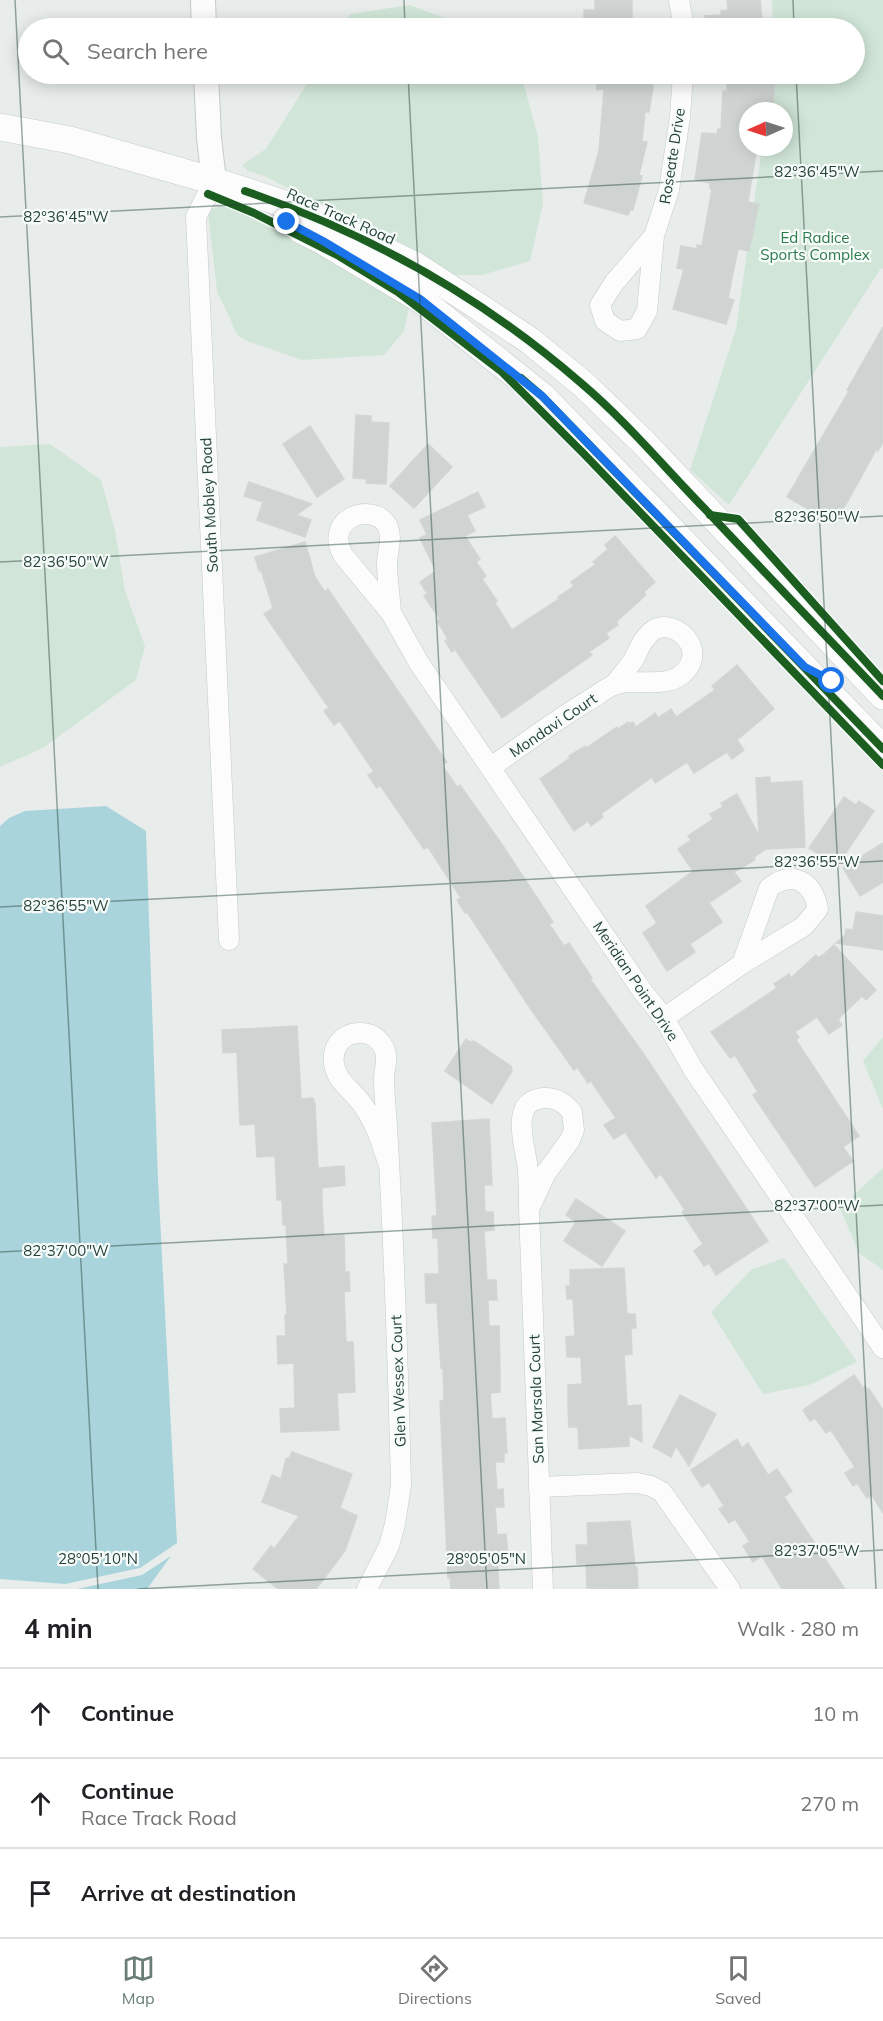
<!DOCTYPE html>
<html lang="en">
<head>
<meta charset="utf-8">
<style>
	:root { --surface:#fff; --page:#f6f6f6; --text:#202124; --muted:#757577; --line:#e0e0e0; --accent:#697e78 }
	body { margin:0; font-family:Mulish,sans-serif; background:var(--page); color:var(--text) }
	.compass { position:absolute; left:739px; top:102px; width:54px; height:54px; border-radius:50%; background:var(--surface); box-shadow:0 3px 15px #0003; rotate:267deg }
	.stop { position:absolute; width:18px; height:18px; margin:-14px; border:4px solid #1a73e8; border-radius:50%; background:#fff }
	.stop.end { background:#1a73e8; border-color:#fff; box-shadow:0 2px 6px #0008 }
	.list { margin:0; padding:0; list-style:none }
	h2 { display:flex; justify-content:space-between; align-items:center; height:78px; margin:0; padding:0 24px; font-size:26px }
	h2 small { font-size:20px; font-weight:400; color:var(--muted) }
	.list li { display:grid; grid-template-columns:39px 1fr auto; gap:18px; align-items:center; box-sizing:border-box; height:90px; padding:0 24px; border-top:2px solid var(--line) }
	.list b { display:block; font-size:22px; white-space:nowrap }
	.list p { margin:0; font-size:20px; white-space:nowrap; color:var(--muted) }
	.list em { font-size:20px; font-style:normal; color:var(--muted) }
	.icon { flex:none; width:33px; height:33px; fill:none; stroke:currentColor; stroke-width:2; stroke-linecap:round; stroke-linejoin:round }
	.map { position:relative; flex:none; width:883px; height:1589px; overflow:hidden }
	.search { position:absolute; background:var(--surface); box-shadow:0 3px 15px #0003; left:18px; right:18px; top:18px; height:66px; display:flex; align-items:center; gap:15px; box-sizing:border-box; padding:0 21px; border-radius:33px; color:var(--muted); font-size:22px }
	.sheet { height:348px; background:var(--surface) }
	nav { display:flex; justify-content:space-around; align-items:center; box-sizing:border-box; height:84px; border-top:2px solid var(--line); background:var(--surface); font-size:16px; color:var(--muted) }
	nav a { display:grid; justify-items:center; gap:3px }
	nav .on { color:var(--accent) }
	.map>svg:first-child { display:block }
	.green { fill:#d1e6d8 }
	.water { fill:#a9d4db }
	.building { fill:#cfd4d2; stroke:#d1d6d4; stroke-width:1.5 }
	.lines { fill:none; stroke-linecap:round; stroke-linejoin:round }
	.minor-casing { stroke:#c5cac8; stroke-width:21 }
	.tertiary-casing { stroke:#c5cac8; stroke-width:26 }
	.secondary-casing { stroke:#c3cbc8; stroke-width:28 }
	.minor { stroke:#fcfcfc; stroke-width:20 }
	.tertiary { stroke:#fcfcfc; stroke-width:24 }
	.secondary { stroke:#fcfcfc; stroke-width:27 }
	.cycleway-casing { stroke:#f7fbf9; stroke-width:11 }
	.cycleway { stroke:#1b5e20; stroke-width:8 }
	.route { stroke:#1a73e8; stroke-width:8 }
	.ticks { fill:none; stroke:#24423a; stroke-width:1.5; stroke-opacity:0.45 }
	.labels { text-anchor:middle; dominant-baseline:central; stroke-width:4.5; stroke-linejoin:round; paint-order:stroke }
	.street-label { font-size:15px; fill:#24423a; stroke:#f7fbf9 }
	.park-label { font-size:15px; fill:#2d7a4b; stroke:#f7fbf9 }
	.ticks-label { font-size:15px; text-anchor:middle; fill:#24423a; stroke:#f7fbf9; stroke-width:4.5; stroke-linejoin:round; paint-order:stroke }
</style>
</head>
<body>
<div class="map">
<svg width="883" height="1589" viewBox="0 0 883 1589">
	<rect width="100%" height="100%" fill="#e8edeb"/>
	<g class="green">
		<polygon points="772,0 883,0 883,269 881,268 729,505 690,470 736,329 762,147 784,147 784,111 767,111 772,74 854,74 854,28 773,28"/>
		<polygon points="410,5 471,28 341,28 350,14"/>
		<polygon points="313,74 521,74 538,137 543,204 530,261 482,275 451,275 400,244 264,176 248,171 242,165 266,149"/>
		<path d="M225,205c40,15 77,35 113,57 25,14 49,28 71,46l-5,23 -20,24 -82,5 -55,-19 -9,-5 -21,-45 -9,-77 3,-5z"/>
		<polygon points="50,444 101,480 115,530 125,591 145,646 136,680 43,748 0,767 0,447"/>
		<polygon points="883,1037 883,1109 863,1061"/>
		<polygon points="883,1168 883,1270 859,1253 840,1208"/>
		<polygon points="784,1258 857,1362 809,1385 763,1394 711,1312 751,1270"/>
	</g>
	<g class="water">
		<polygon points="106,806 146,831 158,1179 177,1543 140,1568 65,1584 0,1579 0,826 9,818 25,811"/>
		<polygon points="171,1556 147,1589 77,1589 142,1575"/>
	</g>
	<g class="building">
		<polygon points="595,0 632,0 632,28 584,28 584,10 595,10"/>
		<polygon points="727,0 760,0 763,28 706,28 705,16 721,15 721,11 728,10"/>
		<polygon points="596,74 652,74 653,88 649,112 645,112 642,141 647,142 639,175 642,176 633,210 630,210 628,215 584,203 599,151 604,89 597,90"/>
		<polygon points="727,75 775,79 772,111 748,111 748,147 757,147 748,202 759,204 749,251 738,249 728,298 734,300 726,324 673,309 684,269 677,268 681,246 697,249 697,245 702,246 712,189 710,189 710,183 695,180 702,133 717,134 718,129 721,129 723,91 727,91"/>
		<polygon points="883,327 883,442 878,451 876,450 835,524 787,497 849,391 847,390"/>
		<polygon points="356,415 371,416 371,422 389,423 386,484 366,483 367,479 353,478"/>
		<polygon points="310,426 344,479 317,497 283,444"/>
		<polygon points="428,444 452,467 414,508 390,486"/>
		<polygon points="249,482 312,504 296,515 311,520 305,537 257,520 263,502 244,496"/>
		<polygon points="478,492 485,507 467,515 475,531 465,536 480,559 476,562 486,576 482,579 497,601 495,603 512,630 559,599 558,597 574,586 571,582 596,564 593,562 608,549 605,545 615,536 655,582 644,592 646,595 616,622 618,625 606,633 609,638 589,652 592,655 502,718 455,649 452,652 445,641 448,639 437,621 440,619 424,596 427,593 420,582 436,571 420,538 427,535 420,520"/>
		<polygon points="305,542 315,577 325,592 328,589 437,748 447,762 442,765 457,787 460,785 501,843 553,922 549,924 564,946 569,943 592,978 590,979 643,1053 768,1241 716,1275 709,1263 704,1266 694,1251 703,1244 682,1212 685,1210 661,1174 656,1178 625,1132 614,1139 604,1125 616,1118 591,1081 588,1083 577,1067 574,1070 530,1008 467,912 465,913 457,900 461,898 428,847 424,849 380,785 377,788 368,775 374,772 340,721 334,725 324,711 329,708 264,614 273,608 261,570 259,571 255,557"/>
		<polygon points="737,665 774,709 737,740 744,750 732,759 727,752 694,773 687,762 655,783 652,777 601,814 603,817 591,826 588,821 574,831 540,779 570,758 569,756 585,746 586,748 617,727 618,729 628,722 629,724 633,722 636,727 655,713 658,718 671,709 676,717 715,690 712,686"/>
		<polygon points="770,777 770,783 802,781 805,847 766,849 754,857 755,860 734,872 741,881 709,903 722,922 690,944 695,952 667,971 643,933 657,923 646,906 693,871 678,849 691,840 688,836 713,819 710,814 723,807 721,803 737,794 759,836 756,778"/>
		<polygon points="844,797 856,805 859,801 874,811 837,866 809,848"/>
		<polygon points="883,843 883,882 860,896 843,868"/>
		<polygon points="856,912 883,916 883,950 836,943 845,935 846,929 853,930"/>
		<polygon points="834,945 876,990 866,1000 862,996 838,1019 842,1025 829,1034 817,1017 795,1032 799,1037 796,1040 859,1136 843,1147 853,1161 815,1187 753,1095 758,1092 735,1055 730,1058 711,1032 777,988 774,984 789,974 791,978 816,955 818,958 823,955"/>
		<polygon points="297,1026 301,1099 313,1098 315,1104 318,1168 344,1166 345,1185 322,1188 322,1204 324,1236 344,1235 345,1272 349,1272 350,1291 344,1292 346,1342 353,1342 355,1392 337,1393 339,1430 281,1432 280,1409 295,1408 294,1363 278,1364 277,1336 286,1336 285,1316 287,1313 284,1264 288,1264 286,1225 283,1225 282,1200 277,1200 275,1156 257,1157 255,1124 240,1125 237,1052 223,1053 222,1030"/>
		<polygon points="466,1039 470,1042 474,1041 511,1066 512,1071 492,1104 445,1071"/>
		<polygon points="489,1119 492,1185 484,1185 485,1212 493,1212 494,1230 484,1231 487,1280 496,1280 497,1300 488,1300 489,1326 499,1326 500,1368 500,1392 490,1393 492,1419 505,1418 507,1453 504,1453 504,1462 495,1462 497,1490 503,1489 504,1507 495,1507 497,1535 506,1534 508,1553 497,1554 499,1589 451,1589 450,1578 448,1578 440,1401 444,1400 443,1368 441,1368 437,1303 426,1303 425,1274 439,1274 438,1238 433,1238 432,1216 437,1216 432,1123"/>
		<polygon points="576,1199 625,1231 602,1266 564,1241 576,1222 566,1215"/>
		<polygon points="624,1268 627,1314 635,1314 636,1328 631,1328 632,1354 624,1355 627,1406 641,1405 642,1442 629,1435 629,1446 579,1449 578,1427 569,1427 568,1408 568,1385 582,1384 581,1357 567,1357 566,1337 575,1336 573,1299 567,1299 566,1286 570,1286 570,1270"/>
		<polygon points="854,1375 863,1388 865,1386 868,1390 869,1389 883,1410 883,1513 872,1495 867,1498 857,1483 853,1486 845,1473 855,1467 831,1430 826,1433 815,1418 810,1421 803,1410"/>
		<polygon points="680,1395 716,1414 689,1466 676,1446 671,1457 653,1447"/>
		<polygon points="737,1439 742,1448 748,1443 768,1475 777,1469 792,1491 784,1497 845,1589 782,1589 762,1556 753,1562 743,1546 750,1542 735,1519 729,1523 719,1509 724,1506 709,1482 702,1487 691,1470"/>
		<polygon points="292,1452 352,1474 340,1508 357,1516 345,1551 316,1589 278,1589 253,1569 271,1546 274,1549 299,1516 262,1502 272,1475 281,1479 286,1459 290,1457"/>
		<polygon points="630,1521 635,1567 637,1567 638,1589 587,1588 586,1564 577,1564 576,1545 588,1545 587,1523"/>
	</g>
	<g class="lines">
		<defs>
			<g id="minor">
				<polyline points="679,0 684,28"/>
				<polyline points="214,181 196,217 229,940"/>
				<polyline points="654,236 614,283 600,305 605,321 620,331 637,329 647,311 654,236 669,190 680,117 683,74"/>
				<path d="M391,613c-1,-17 -4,-34 -4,-51 1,-13 6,-25 0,-37 -14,-23 -64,-8 -44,30l48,58 28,50 224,329 21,26 29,51 190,279"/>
				<path d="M491,767c32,-22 62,-45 95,-65 9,-5 18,-13 28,-17 20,-8 49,4 67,-10 31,-25 -9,-61 -30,-43 -9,8 -12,17 -17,27 -6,9 -13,17 -20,26"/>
				<path d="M664,1018l78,-54 62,-38 14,-17c-5,-27 -25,-40 -49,-21l-27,76"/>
				<path d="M529,1209l17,-36 24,-33 4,-10 -2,-18c-8,-9 -16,-15 -29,-14 -36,4 -16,52 -15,73 1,13 1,26 1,38l14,380"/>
				<polyline points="539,1487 637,1483 651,1486 662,1492 730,1589"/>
				<path d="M367,1589l22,-43 6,-22 6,-39c-3,-120 -7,-240 -14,-360 -1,-15 -3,-30 -3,-46 0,-11 5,-20 0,-31 -13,-27 -55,-16 -50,16 3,19 18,25 28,40 14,19 20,40 27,62"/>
			</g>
			<g id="tertiary">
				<polyline points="203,0 204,28"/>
				<polyline points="206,74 209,138 214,181"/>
			</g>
			<g id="secondary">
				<polyline points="0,127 70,140 214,181 273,200 310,215 416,266 473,303 529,340 583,384 644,443 883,696"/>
				<polyline points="301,230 323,241 420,299 542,396 883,749"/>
			</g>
		</defs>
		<use href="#minor" class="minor-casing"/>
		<use href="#tertiary" class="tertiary-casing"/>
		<use href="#secondary" class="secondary-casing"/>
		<use href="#minor" class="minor"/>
		<use href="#tertiary" class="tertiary"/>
		<use href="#secondary" class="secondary"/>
		<defs>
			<g id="cycleway">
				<path d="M245,191c123,42 238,107 336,192 45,38 83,84 124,126 59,63 119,125 178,187"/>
				<polyline points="208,194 254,213 339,256 398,292 501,371 584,454 883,765"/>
				<polyline points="521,378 542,396 883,749"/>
				<polyline points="710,515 738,519 883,681"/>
			</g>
		</defs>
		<use href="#cycleway" class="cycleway-casing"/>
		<use href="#cycleway" class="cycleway"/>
	</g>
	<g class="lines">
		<polyline class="route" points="287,222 323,241 420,299 542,396 805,667 832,681"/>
	</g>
	<path class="ticks" d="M15,0l83,1589M404,0l1,28M793,0l1,28M408,74l79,1515M796,74l80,1515M0,217l883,-46M0,562l883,-46M0,907l883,-46M0,1252l883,-47M138,1589l745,-39"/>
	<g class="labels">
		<g class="street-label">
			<text transform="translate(672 156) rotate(-81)">Roseate Drive</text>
			<text transform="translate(341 216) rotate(24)">Race Track Road</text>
			<text transform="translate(209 505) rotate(-93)">South Mobley Road</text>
			<text transform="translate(553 725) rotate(-34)">Mondavi Court</text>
			<text transform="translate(636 981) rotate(56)">Meridian Point Drive</text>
			<text transform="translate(398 1381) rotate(-92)">Glen Wessex Court</text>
			<text transform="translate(536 1399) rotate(-92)">San Marsala Court</text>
		</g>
		<g class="park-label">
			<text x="815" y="237">Ed Radice<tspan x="815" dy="17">Sports Complex</tspan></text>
		</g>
	</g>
	<g class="ticks-label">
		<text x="817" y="177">82°36'45"W</text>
		<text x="66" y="222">82°36'45"W</text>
		<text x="817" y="522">82°36'50"W</text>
		<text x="66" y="567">82°36'50"W</text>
		<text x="817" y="867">82°36'55"W</text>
		<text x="66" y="911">82°36'55"W</text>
		<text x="817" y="1211">82°37'00"W</text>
		<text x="66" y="1256">82°37'00"W</text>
		<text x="817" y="1556">82°37'05"W</text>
		<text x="98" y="1564">28°05'10"N</text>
		<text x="486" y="1564">28°05'05"N</text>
	</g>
</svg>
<svg class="compass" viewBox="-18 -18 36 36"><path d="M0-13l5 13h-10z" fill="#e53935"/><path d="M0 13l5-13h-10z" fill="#757577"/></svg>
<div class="stop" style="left:832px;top:681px"></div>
<div class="stop end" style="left:287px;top:222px"></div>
<div class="search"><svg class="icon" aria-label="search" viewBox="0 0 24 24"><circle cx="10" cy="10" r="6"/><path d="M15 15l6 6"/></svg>Search here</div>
</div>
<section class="sheet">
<h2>4 min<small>Walk · 280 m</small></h2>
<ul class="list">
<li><svg class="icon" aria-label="ahead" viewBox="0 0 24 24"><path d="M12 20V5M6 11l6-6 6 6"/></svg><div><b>Continue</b></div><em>10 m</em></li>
<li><svg class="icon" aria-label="ahead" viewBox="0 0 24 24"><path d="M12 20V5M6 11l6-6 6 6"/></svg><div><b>Continue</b><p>Race Track Road</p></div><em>270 m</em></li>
<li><svg class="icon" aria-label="arrive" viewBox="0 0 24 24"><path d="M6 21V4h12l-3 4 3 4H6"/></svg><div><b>Arrive at destination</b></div></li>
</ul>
</section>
<nav>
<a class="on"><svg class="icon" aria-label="map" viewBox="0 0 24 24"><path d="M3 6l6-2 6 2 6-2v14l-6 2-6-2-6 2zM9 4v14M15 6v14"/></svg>Map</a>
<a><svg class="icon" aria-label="directions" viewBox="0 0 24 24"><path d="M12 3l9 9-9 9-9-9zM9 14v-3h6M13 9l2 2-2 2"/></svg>Directions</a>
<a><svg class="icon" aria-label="saved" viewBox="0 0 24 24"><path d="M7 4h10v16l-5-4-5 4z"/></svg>Saved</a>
</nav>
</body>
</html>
